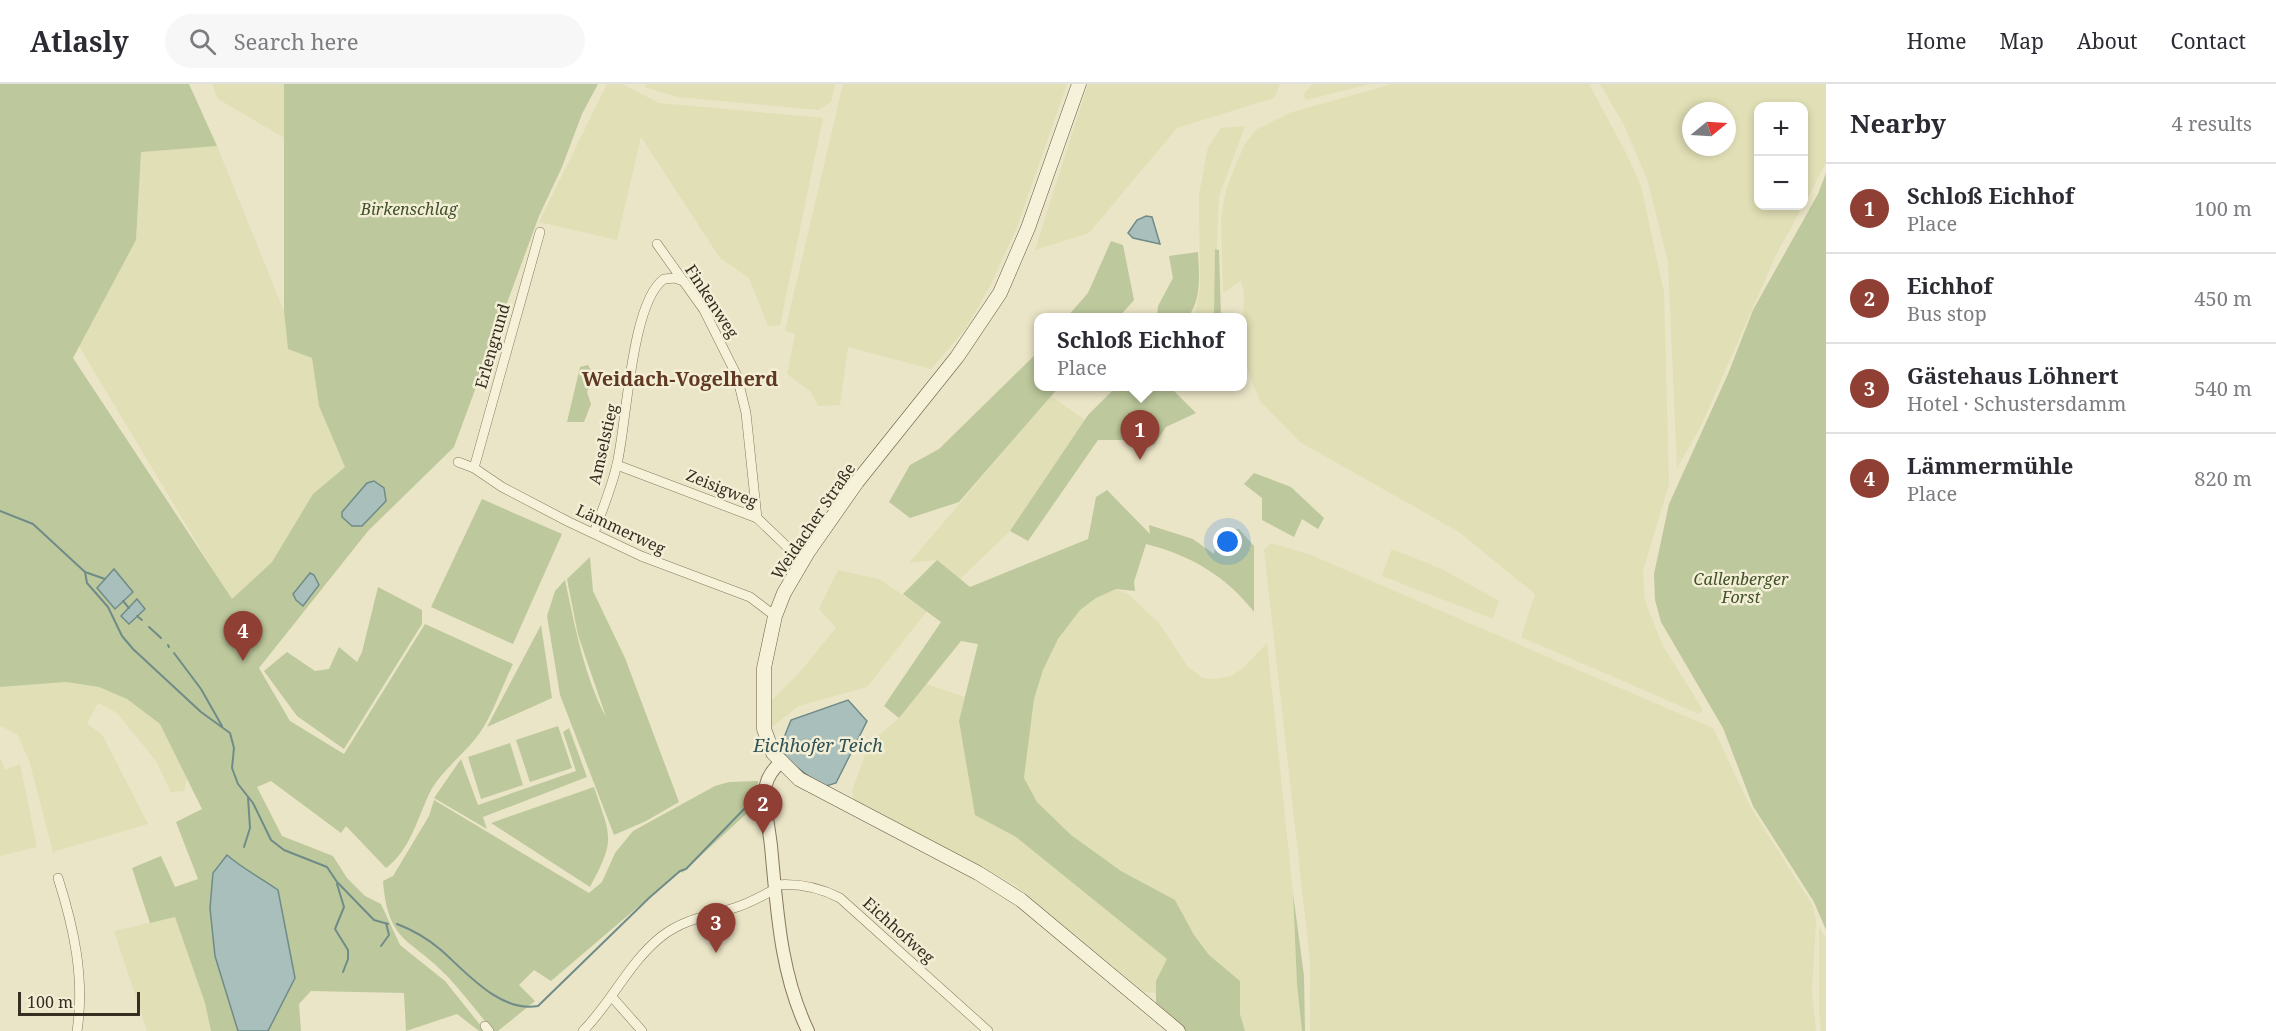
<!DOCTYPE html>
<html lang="en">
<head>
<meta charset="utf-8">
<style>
	:root { --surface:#fff; --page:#f7f7f7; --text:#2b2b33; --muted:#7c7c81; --line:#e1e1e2; --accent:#8f3f33 }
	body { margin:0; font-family:"Noto Serif",serif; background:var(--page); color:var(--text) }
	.controls { position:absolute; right:18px; top:18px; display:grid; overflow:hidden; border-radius:12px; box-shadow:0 3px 9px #0003 }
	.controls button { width:54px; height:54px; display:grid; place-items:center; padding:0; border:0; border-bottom:2px solid var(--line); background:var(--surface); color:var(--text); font:30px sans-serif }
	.compass { position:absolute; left:1682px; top:18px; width:54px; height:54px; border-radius:50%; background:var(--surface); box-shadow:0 3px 9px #0003; rotate:72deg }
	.scale { position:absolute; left:18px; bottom:15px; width:122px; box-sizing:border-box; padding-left:6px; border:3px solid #362e20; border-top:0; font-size:16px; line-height:21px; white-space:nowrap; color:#362e20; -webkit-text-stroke:4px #f3eed6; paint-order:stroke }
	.you { position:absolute; left:1228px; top:458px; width:21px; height:21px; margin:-15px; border:4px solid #fff; border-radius:50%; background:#1a73e8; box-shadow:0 0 0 9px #1a73e833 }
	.badge { display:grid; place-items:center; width:39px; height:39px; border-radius:50%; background:var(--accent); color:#fff; font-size:20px; font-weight:700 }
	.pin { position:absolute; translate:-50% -50px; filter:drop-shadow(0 2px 3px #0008) }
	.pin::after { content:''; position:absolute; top:32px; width:21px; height:18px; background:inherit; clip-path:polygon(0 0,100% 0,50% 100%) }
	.popup { position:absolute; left:1034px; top:229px; width:213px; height:78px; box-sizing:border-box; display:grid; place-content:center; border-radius:12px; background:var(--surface); filter:drop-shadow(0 2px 4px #0005); font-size:20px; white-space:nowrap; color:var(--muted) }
	.popup b { font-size:22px; color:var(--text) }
	.popup::after { content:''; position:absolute; left:50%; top:100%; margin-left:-12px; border:12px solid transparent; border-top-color:var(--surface) }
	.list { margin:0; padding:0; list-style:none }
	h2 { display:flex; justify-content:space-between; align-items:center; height:78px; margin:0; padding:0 24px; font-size:26px }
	h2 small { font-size:20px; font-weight:400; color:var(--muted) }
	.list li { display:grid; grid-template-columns:39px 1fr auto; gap:18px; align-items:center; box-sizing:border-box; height:90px; padding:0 24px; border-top:2px solid var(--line) }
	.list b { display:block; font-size:22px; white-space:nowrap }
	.list p { margin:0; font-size:20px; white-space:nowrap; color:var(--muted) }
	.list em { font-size:20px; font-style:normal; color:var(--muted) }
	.icon { flex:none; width:33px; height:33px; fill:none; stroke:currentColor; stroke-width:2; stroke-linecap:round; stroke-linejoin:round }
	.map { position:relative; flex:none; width:1826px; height:947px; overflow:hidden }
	header { display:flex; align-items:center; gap:36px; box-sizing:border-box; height:84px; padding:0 30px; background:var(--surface); border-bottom:2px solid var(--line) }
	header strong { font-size:28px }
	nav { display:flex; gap:33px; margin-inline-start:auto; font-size:21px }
	.search { width:420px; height:54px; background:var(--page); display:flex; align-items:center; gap:15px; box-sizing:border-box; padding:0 21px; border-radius:33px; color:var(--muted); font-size:22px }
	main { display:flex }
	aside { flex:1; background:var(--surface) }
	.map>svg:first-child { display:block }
	.farmland { fill:#e0dfb5; fill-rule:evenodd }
	.green { fill:#bdc89c }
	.water { fill:#a8bfbb; stroke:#6f8c89; stroke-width:1.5 }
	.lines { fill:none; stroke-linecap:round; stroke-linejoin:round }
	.stream { stroke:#6f8c89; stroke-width:2 }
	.minor-casing { stroke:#85785e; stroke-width:10 }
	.tertiary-casing { stroke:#85785e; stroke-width:14 }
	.secondary-casing { stroke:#675941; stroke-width:15 }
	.minor { stroke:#f6f1d9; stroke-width:9 }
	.tertiary { stroke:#f6f1d9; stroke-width:12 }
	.secondary { stroke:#f6f1d9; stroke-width:14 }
	.labels { text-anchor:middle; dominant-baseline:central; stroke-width:5; stroke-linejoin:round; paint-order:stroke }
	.park-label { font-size:16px; font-style:italic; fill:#415129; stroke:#f3eed6 }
	.street-label { font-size:16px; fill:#362e20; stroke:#f3eed6 }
	.water-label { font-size:18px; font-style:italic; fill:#315255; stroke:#f3eed6 }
	.quarter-label { font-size:20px; font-weight:bold; fill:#5f3823; stroke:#f3eed6 }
</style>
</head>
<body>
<header>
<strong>Atlasly</strong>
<div class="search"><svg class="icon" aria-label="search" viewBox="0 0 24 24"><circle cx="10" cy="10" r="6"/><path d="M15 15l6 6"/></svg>Search here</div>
<nav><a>Home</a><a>Map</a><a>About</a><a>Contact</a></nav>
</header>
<main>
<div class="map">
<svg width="1826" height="947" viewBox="0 0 1826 947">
	<rect width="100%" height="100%" fill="#ebe5c7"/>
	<g class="farmland">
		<polygon points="212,0 284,0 286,55 218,15"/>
		<polygon points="607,0 622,0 659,19 823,34 780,241 768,242 749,194 720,174 641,53 617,156 539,138"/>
		<polygon points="647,0 835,0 831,18 818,26 678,13 644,3"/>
		<polygon points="843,0 1067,0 1017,143 991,200 966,244 931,285 848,263 840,321 818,322 811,308 787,290 795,250 785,247"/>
		<polygon points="1088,0 1280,0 1274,14 1177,44 1089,149 1035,166"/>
		<polygon points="1313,0 1370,0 1306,16 1303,10"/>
		<polygon points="1392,0 1589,0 1626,69 1641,102 1664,208 1669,400 1643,487 1645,517 1663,562 1703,626 1699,630 1521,553 1535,510 1459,448 1300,358 1260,317 1248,288 1243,252 1244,208 1241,197 1223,209 1221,134 1226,105 1237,78 1245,60 1257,45 1289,29"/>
		<path d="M1600,0h226v78l-22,43v-99h-46v100h45l-27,49 -76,173 -23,40 -9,-206 -20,-80 -24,-57zM1691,27h36v36h-36z"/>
		<polygon points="1245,42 1219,112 1214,233 1194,234 1200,204 1199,111 1208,63 1221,44"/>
		<polygon points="217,62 284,227 288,264 312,274 319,322 345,383 313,410 272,478 231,516 79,262 136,156 141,67"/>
		<polygon points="1051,312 1085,336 1010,447 960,495 937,476 909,479"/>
		<polygon points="1271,459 1311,471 1713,644 1751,724 1813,822 1816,836 1812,907 1816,947 1310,947 1310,878 1264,466"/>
		<polygon points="1392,465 1442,485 1499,517 1493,535 1382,492"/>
		<polygon points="838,486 879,495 927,527 867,603 799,622 769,645 765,623 800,588 836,544 819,525"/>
		<polygon points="1116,505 1129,511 1159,539 1188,583 1203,594 1216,595 1231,592 1242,585 1267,559 1293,809 1297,901 1302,947 1245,947 1240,930 1240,897 1209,871 1194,851 1175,816 1121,787 1071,751 1037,718 1024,694 1034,615 1043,586 1058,555 1080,526 1096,514"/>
		<polygon points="66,598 99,603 127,615 160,640 187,695 184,707 171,708 156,677 117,629 98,619 87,639 103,652 148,740 53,768 29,676 17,650 0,642 0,603"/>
		<polygon points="926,600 965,613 959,637 975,731 1016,753 1168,875 1156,897 1156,909 1144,908 1015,801 854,716 852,706 870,659 899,634"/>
		<polygon points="0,674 5,686 20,680 37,763 0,772"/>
		<polygon points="175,833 205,919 211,947 147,947 114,847"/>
		<polygon points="1819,843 1826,854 1826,947 1821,947 1819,928"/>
	</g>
	<g class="green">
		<path d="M0,0h189l28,62 -76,6 -5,88 -63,118 159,241 40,-37 41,-68 32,-27 -26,-61 -7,-48 -24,-9 -4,-38v-227h314l-16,30 -20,53 -23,49 -85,231 -86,84 -109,137 31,53 54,33 81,-130 88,40c-11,22 -22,56 -37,74 -15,19 -36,34 -47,56 -12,26 -19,56 -43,74l-40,-42 -5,7 -70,-52 -14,6 25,49 51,20 14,22 18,18 16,8 19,41 45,36 40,50h-6l-22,-17 -51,17h-33h33l-2,-38 -93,-2 -12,13 2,27h-90l-6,-28 -30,-86 -25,6 -18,-55 29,-12 14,31 23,-8 -22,-57 26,-13 -42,-85 -33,-25 -28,-12 -33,-5 -66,5z"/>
		<polygon points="1826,89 1826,846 1814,818 1753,722 1723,644 1661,538 1655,516 1654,490 1669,420 1728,290 1753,226 1818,110"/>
		<polygon points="1111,157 1123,161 1134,216 1119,233 1067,233 1088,209"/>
		<polygon points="1215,165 1219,166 1221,233 1214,233"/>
		<path d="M1198,168c1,24 4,46 -10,65h-31l1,-11 15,-28 -4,-22z"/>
		<polygon points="1038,268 1038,302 1059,303 959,418 910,434 889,418 910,381 939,365"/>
		<polygon points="588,281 594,292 587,308 591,320 584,338 567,338 580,283"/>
		<polygon points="1116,303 1170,303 1196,329 1166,343 1154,361 1136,356 1098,356 1028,457 1010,447 1088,331"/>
		<polygon points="1254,389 1291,403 1324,434 1318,445 1302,435 1294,453 1262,436 1262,414 1244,400"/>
		<path d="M1107,406l43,44 -1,-9 44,14 21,15 3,-22 22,-3 15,17v66c-28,-36 -64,-57 -108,-68l-12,38 1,9 -19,-2 -20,9 -16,12 -22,29 -15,31 -9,29 -10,79 13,24 34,33 50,36 54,29 19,35 15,20 31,26v33l5,17h-59l-30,-26v-24l11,-22 -151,-122 -41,-22 -16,-94 19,-77 -17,-3 -62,77 -15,-12 57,-84 -38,-28 34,-34 33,27 118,-48 8,-42z"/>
		<polygon points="482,415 562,450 513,560 431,523"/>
		<path d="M590,473l3,34 32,67 54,144 -33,19 -32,14 -54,-140 -13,-79 8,-25 10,-11c10,46 19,96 41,137l-28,-82 -11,-56z"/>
		<polygon points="378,503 422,526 422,540 344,665 297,632 264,587 287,568 315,587 329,585 339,563 357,578 362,568"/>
		<polygon points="541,541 552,614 487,643"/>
		<polygon points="558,642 572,684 530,698 516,656"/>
		<polygon points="569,644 587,693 483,733 487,745 434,714 461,675 478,721 576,687 563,648"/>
		<polygon points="510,659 523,701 481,715 468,673"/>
		<path d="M758,697l-1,23 -75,69 -2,-2 -129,110 -17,-11 -15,15 16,16 -37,30h-5c-15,-18 -29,-37 -45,-54 -36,-39 -60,-32 -65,-96l10,-5 36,-60 5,-16 155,93 13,-11 13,-29 18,-22 82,-45 14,-4z"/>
		<path d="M594,703c17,51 22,51 -4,100l-99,-64z"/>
		<polygon points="1293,809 1304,892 1305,947 1302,947 1297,901"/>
	</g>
	<g class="water">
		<polygon points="1146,132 1152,133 1160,160 1133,154 1128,149 1137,136"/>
		<polygon points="374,397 384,404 386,417 362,442 352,442 342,433 342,428 367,399"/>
		<polygon points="114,485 133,508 115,525 97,504"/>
		<polygon points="310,489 314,491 319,501 303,522 296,516 293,510"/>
		<polygon points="137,515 145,525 129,540 121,532"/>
		<polygon points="848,616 867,637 836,699 823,703 786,675 783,656 791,636"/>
		<path d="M227,771c16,14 34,23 51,35l17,88 -27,53h-30l-23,-75 -5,-48 3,-35z"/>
	</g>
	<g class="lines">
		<g class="stream">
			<polyline points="0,427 33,440 85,488 105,495"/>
			<polyline points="85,488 87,499 108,523 122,552 133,565 201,628 230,649 234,664 232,684 238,700 253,719 271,756 284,766 327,783 337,798 374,836 388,840"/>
			<polyline points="123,517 129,524"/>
			<polyline points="137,532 142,536"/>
			<polyline points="149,543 161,554"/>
			<polyline points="168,561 169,563"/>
			<polyline points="174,569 201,605 222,642"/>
			<polyline points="244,763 250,744 248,713"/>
			<polyline points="337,800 344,823 335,845 348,866 348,875 343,888"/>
			<path d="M397,840c16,6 31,15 44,26 25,22 59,63 97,56l111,-108 31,-27 6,-2 60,-62"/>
			<polyline points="381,862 389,851 386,839"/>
		</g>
		<defs>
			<g id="minor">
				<polyline points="657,160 704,226 737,292 746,329 757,434"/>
				<polyline points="458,378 474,384 502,403 569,438 641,472 750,513 775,532"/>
				<polyline points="617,381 757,434 802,477"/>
				<polyline points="474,384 540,148"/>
				<path d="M594,449c8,-23 18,-46 23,-69 10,-42 14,-162 47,-185l11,-1 8,3"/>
				<path d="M58,794c16,50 27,101 19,153"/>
				<path d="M775,801c24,-2 44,2 65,13l148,133"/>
				<polyline points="612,913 642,947"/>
				<polyline points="485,942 489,947"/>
				<path d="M583,947c29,-29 46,-69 79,-95 22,-17 46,-20 72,-28 14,-4 28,-12 41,-19"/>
			</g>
			<path id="tertiary" d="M781,678c-8,7 -13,14 -15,23 -3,19 3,42 5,61 6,63 9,127 37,185"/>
			<polyline id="secondary" points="1079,0 1028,144 1000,209 957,273 857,398 808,468 784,509 775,532 764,584 764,645 773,669 799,695 978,789 1021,816 1178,947"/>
		</defs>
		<use href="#minor" class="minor-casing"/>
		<use href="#tertiary" class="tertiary-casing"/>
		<use href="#secondary" class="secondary-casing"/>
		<use href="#minor" class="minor"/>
		<use href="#tertiary" class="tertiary"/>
		<use href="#secondary" class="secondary"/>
	</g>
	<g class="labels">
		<g class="park-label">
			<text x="409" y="125">Birkenschlag</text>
			<text x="1741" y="495">Callenberger<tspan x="1741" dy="18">Forst</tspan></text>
		</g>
		<g class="street-label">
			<text transform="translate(712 217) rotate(57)">Finkenweg</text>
			<text transform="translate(492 262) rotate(-74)">Erlengrund</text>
			<text transform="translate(603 360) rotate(-77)">Amselstieg</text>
			<text transform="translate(722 404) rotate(22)">Zeisigweg</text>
			<text transform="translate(813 437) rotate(-56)">Weidacher Straße</text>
			<text transform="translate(621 445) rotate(25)">Lämmerweg</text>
			<text transform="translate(899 846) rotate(42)">Eichhofweg</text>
		</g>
		<g class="water-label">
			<text x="818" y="661">Eichhofer Teich</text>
		</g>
		<g class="quarter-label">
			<text x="680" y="294">Weidach-Vogelherd</text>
		</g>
	</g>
</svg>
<div class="controls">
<button>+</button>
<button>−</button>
</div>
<svg class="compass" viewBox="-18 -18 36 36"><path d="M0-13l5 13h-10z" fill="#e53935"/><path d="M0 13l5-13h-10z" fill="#7c7c81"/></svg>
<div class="scale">100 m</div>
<div class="you"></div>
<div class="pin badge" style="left:1140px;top:376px">1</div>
<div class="popup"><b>Schloß Eichhof</b>Place</div>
<div class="pin badge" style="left:763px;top:750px">2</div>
<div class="pin badge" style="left:716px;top:869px">3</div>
<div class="pin badge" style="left:243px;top:577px">4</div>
</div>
<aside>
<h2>Nearby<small>4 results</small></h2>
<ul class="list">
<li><span class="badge">1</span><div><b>Schloß Eichhof</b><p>Place</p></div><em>100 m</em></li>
<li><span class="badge">2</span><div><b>Eichhof</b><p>Bus stop</p></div><em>450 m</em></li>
<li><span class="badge">3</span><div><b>Gästehaus Löhnert</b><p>Hotel · Schustersdamm</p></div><em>540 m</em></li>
<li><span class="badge">4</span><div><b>Lämmermühle</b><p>Place</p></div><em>820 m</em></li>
</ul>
</aside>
</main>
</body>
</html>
